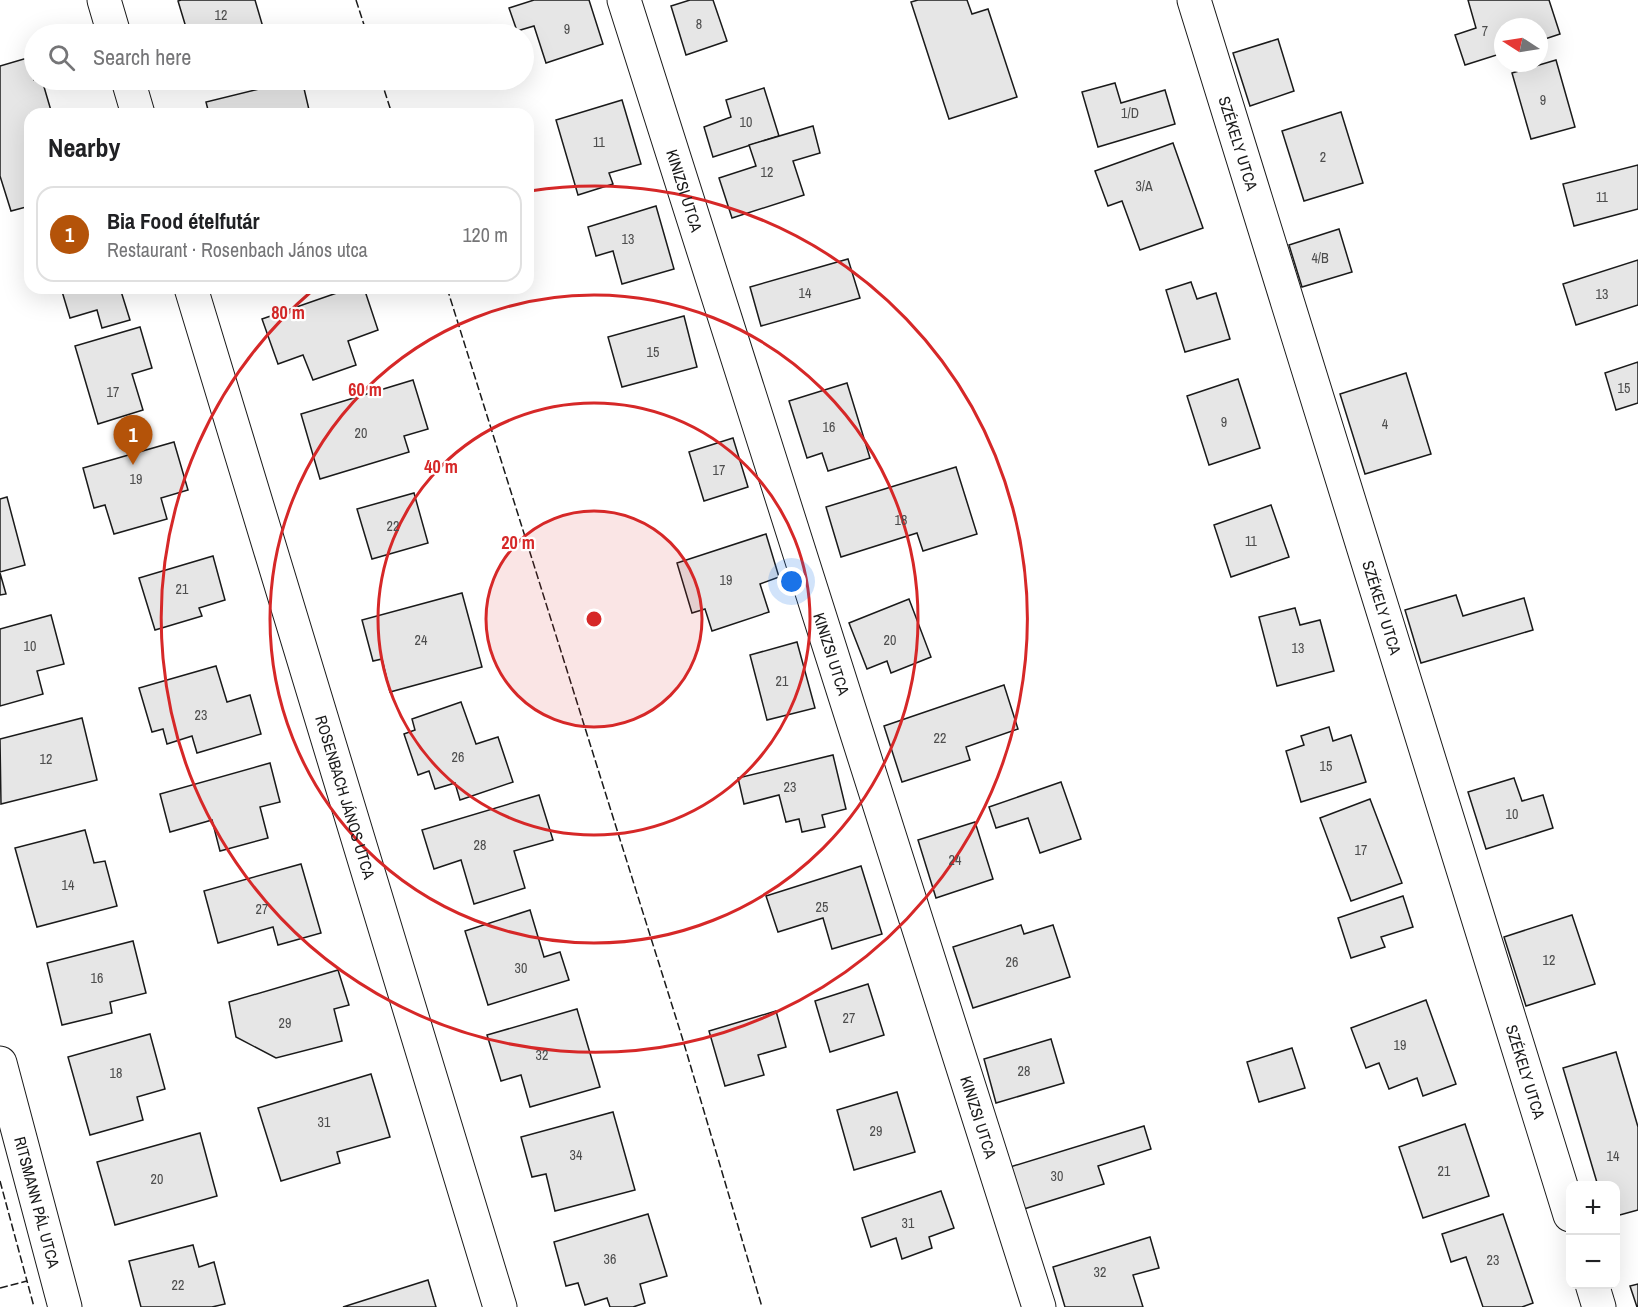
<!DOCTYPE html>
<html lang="en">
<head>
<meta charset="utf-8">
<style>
	:root { --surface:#fff; --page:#f6f6f6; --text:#202124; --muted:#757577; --line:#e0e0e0; --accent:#b45309 }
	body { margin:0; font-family:"Archivo Narrow",sans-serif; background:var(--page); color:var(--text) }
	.controls { position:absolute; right:18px; bottom:18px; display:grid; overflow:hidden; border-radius:12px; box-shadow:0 6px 24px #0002 }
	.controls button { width:54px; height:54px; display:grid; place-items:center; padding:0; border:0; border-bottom:2px solid var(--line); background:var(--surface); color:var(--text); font:30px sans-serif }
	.compass { position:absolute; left:1494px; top:18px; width:54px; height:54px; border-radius:50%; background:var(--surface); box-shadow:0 6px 24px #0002; rotate:282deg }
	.you { position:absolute; left:792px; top:582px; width:21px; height:21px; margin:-15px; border:4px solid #fff; border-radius:50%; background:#1a73e8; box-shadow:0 0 0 9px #1a73e833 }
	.badge { display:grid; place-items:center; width:39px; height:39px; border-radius:50%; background:var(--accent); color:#fff; font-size:20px; font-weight:700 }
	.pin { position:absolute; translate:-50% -50px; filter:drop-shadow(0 2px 3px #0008) }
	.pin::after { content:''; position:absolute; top:32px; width:21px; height:18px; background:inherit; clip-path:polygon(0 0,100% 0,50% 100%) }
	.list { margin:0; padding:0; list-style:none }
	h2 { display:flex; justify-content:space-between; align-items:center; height:78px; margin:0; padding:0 24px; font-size:26px }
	h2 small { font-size:20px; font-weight:400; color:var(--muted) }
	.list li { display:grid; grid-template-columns:39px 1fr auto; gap:18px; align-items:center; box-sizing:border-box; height:96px; margin:0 12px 12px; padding:0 12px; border:2px solid var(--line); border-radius:18px }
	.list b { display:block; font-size:22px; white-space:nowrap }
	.list p { margin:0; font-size:20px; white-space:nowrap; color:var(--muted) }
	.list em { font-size:20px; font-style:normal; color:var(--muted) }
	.icon { flex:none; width:33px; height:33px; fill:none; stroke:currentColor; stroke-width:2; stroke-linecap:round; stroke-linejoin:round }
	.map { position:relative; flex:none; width:1638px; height:1307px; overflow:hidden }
	.search { position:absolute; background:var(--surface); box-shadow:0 6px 24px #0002; left:24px; top:24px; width:510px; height:66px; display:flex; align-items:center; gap:15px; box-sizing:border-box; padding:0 21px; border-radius:33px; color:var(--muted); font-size:22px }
	.panel { position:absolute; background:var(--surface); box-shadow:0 6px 24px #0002; left:24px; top:108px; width:510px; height:186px; border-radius:18px }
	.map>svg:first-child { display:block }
	.building { fill:#e6e6e6; stroke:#1a1a1a; stroke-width:1.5 }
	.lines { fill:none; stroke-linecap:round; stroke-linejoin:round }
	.minor-casing { stroke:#1a1a1a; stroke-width:35 }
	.minor { stroke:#fff; stroke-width:33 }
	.fence { stroke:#1a1a1a; stroke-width:1.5; stroke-dasharray:8 3; stroke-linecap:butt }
	.ring { fill:none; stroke:#d62828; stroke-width:3 }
	.labels { text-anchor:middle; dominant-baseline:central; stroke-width:4.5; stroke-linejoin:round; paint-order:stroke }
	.number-label { font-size:14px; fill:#4d4d4d }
	.street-label { font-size:16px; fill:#1a1a1a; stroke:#fff }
	.centre { fill:#d62828; stroke:#fff; stroke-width:3 }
	.ring-label { font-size:18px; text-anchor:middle; font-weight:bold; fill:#d62828; stroke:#fff; stroke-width:4.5; stroke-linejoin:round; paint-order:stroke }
</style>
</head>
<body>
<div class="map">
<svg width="1638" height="1307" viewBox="0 0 1638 1307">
	<rect width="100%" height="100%" fill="#fff"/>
	<g class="building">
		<polygon points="181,0 255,0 265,34 218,34 216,28 188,34 178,1"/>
		<polygon points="534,0 589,0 603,44 546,63 534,26 517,31 509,8"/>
		<polygon points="690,0 713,0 727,41 686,55 671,6"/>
		<polygon points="918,0 967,0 972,14 988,9 1017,97 949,119 911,2"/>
		<polygon points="1468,0 1549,0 1560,34 1539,41 1539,27 1503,27 1503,53 1465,65 1455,35 1476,28"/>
		<polygon points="1278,39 1294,91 1250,106 1233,53"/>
		<polygon points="34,56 34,80 42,80 52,114 30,114 30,206 11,211 0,176 0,66"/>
		<polygon points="1556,60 1575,127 1531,139 1512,73"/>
		<polygon points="296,80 302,80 310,114 209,114 206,102"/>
		<polygon points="1115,83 1121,103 1165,90 1175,124 1098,147 1082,92"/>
		<polygon points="764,88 779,136 713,157 704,127 731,117 726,100"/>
		<polygon points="622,100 641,164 609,173 613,184 578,195 556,120"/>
		<polygon points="1341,112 1363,183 1304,201 1282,131"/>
		<polygon points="813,126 820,153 793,161 804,195 732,218 719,178 756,166 749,145"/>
		<polygon points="1173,143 1203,228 1140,250 1122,201 1108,206 1095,171"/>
		<polygon points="1638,165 1638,209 1574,226 1563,184"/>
		<polygon points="656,206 674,269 622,284 613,251 596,256 588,227"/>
		<polygon points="1339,229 1352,272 1302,287 1289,245"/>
		<polygon points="848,259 860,298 761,326 750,287"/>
		<polygon points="1638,260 1638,305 1576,325 1563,284"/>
		<polygon points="1191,282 1197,299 1216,293 1230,339 1185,352 1166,290"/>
		<polygon points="61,288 120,288 130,320 102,328 97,310 70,318"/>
		<polygon points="351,288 364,288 378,330 348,341 356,365 313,380 303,355 278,364 262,319"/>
		<polygon points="684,316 697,367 622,387 608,337"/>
		<polygon points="140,327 152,368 132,374 143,410 98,424 75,346"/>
		<polygon points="1638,362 1638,403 1616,410 1605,373"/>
		<polygon points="1406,373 1431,454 1365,474 1340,394"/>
		<polygon points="1238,379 1260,448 1209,465 1187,396"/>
		<polygon points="413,380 428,429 404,436 409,452 320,479 301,414"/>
		<polygon points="847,383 870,458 828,471 822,453 807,458 789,401"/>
		<polygon points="733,438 748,487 704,501 689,452"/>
		<polygon points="174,442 188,490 161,498 167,519 114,534 105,505 94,508 83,468"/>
		<polygon points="956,467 977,534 923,551 917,533 841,557 826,507"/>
		<polygon points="414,493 428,543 372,559 357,509"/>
		<polygon points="7,497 25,565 0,572 0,499"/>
		<polygon points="1271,505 1289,557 1231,577 1214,525"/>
		<polygon points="766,534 779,577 760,584 769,612 712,631 705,609 692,613 677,563"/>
		<polygon points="213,556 225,600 199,608 202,616 155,630 139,578"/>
		<polygon points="0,573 6,594 0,595"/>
		<polygon points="462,593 482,667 390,692 382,659 373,661 362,620"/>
		<polygon points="1456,595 1463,616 1524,598 1533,630 1421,663 1405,610"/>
		<polygon points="909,599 931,657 891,673 887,661 867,669 849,623"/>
		<polygon points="1295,608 1300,625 1320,620 1334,671 1277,686 1259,617"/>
		<polygon points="51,615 64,664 37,671 43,694 0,706 0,629"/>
		<polygon points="797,642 815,708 767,720 750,655"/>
		<polygon points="216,666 227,702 250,695 261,734 197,753 192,736 167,744 163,729 152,732 139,688"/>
		<polygon points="1004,685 1018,729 966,747 970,760 902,782 884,726"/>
		<polygon points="461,702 476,744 498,737 513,782 460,800 455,783 435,789 429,771 418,775 404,734 415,730 412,719"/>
		<polygon points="82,718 97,780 1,804 0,739"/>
		<polygon points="1329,727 1333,741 1351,735 1366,782 1301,802 1286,751 1304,745 1301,736"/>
		<polygon points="833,755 846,809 822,815 825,827 802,832 799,819 786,822 779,795 744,804 738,778"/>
		<polygon points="270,763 280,802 260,807 268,838 220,851 212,820 170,832 160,794"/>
		<polygon points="1514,778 1522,801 1543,795 1553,828 1486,849 1468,792"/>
		<polygon points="1061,782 1081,839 1040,853 1028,818 996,828 989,807"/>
		<polygon points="539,795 553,840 514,851 525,888 474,904 461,860 434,869 422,830"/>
		<polygon points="1370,799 1402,883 1351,901 1320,818"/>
		<polygon points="975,822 993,879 936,898 918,840"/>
		<polygon points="85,830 94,863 105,861 117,906 37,927 15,848"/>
		<polygon points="301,864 321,933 278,945 273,927 218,943 204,891"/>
		<polygon points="861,866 882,934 832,949 823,918 778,932 766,896"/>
		<polygon points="1403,896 1413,927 1381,937 1385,947 1351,958 1338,918"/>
		<polygon points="530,910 544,957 560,952 569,980 488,1005 465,931"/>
		<polygon points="1572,915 1595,984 1526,1006 1504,937"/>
		<polygon points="1021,925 1024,934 1053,925 1070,977 973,1008 953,947"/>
		<polygon points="133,941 146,993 110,1002 112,1013 62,1025 47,963"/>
		<polygon points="338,970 349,1005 334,1009 342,1041 276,1058 236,1037 229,1002"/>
		<polygon points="868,984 884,1035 830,1052 815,1001"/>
		<polygon points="1426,1000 1456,1084 1423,1096 1417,1078 1389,1089 1379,1063 1366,1068 1351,1028"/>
		<polygon points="577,1009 600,1087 530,1107 521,1075 501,1081 487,1035"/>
		<polygon points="776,1011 786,1047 758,1055 764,1075 725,1086 709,1031"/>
		<polygon points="150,1034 165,1089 137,1097 143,1120 90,1135 68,1057"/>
		<polygon points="1051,1039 1064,1083 996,1103 984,1059"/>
		<polygon points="1292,1048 1305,1088 1259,1102 1247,1062"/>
		<polygon points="1616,1052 1638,1127 1638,1210 1616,1216 1616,1186 1598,1186 1563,1068"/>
		<polygon points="371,1074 390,1137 337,1152 340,1163 281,1181 258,1108"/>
		<polygon points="897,1092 915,1152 854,1170 837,1110"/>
		<polygon points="613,1112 635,1190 555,1211 546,1174 532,1177 521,1137"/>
		<polygon points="1465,1124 1489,1196 1423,1218 1399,1147"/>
		<polygon points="1144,1126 1151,1149 1098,1166 1104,1184 1024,1209 1010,1167"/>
		<polygon points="200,1133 217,1196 115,1225 97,1162"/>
		<polygon points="941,1191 954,1228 929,1237 932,1248 902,1259 896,1238 871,1247 862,1218"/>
		<polygon points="648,1214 667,1276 640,1284 645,1303 633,1307 610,1307 607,1298 585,1305 578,1283 566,1286 554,1242"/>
		<polygon points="1503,1214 1533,1303 1522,1307 1483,1307 1466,1257 1451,1262 1442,1234"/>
		<polygon points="1150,1237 1159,1268 1133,1275 1143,1307 1065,1307 1053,1267"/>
		<polygon points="193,1245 199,1267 214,1262 225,1304 212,1307 141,1307 129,1261"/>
		<polygon points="428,1280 436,1307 343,1307"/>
		<polygon points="1638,1284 1638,1307 1637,1307 1630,1286"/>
	</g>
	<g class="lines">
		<defs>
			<g id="minor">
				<polyline points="104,0 114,34"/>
				<path id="s1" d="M624,0l415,1307"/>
				<path id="s2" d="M1194,0l376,1215"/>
				<polyline points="128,80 138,114"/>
				<path id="s3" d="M191,288l309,1019"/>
				<path id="s4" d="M0,1063l65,244"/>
				<polyline points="1592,1284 1599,1307"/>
			</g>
		</defs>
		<use href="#minor" class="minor-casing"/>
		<use href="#minor" class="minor"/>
		<g class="fence">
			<polyline points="356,0 367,34"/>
			<polyline points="381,80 392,114"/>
			<polyline points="447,288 682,1037 762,1307"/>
			<polyline points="0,1181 27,1281"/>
			<polyline points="0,1288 27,1281 34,1307"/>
		</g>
	</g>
	<circle cx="594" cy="619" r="108" fill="#d62828" fill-opacity=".12"/>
	<g class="ring">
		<circle cx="594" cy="619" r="108"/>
		<circle cx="594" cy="619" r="216"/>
		<circle cx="594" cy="619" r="324"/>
		<path d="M530 191A433 433 0 1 1 313 290"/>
	</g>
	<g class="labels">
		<g class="number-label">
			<text x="221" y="15">12</text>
			<text x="699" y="24">8</text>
			<text x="567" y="29">9</text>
			<text x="1485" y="31">7</text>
			<text x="1543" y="100">9</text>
			<text x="1130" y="113">1/D</text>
			<text x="746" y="122">10</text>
			<text x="599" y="142">11</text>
			<text x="1323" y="157">2</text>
			<text x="767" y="172">12</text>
			<text x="1144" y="186">3/A</text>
			<text x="1602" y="197">11</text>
			<text x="628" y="239">13</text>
			<text x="1320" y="258">4/B</text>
			<text x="805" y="293">14</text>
			<text x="1602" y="294">13</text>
			<text x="653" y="352">15</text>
			<text x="1624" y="388">15</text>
			<text x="113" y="392">17</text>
			<text x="1224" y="422">9</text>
			<text x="1385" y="424">4</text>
			<text x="829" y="427">16</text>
			<text x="361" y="433">20</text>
			<text x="719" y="470">17</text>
			<text x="136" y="479">19</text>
			<text x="901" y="520">18</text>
			<text x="393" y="526">22</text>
			<text x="1251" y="541">11</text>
			<text x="726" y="580">19</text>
			<text x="182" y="589">21</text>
			<text x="421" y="640">24</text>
			<text x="890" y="640">20</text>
			<text x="30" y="646">10</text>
			<text x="1298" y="648">13</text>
			<text x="782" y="681">21</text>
			<text x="201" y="715">23</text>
			<text x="940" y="738">22</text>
			<text x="458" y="757">26</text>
			<text x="46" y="759">12</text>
			<text x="1326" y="766">15</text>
			<text x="790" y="787">23</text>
			<text x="1512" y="814">10</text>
			<text x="480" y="845">28</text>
			<text x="1361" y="850">17</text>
			<text x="955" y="860">24</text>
			<text x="68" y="885">14</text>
			<text x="822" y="907">25</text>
			<text x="262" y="909">27</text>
			<text x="1549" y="960">12</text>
			<text x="1012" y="962">26</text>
			<text x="521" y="968">30</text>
			<text x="97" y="978">16</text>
			<text x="849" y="1018">27</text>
			<text x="285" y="1023">29</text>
			<text x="1400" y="1045">19</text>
			<text x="542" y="1055">32</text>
			<text x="1024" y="1071">28</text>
			<text x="116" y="1073">18</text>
			<text x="324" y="1122">31</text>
			<text x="876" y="1131">29</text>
			<text x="576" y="1155">34</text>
			<text x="1613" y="1156">14</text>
			<text x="1444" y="1171">21</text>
			<text x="1057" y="1176">30</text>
			<text x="157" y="1179">20</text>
			<text x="908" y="1223">31</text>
			<text x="610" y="1259">36</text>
			<text x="1493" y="1260">23</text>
			<text x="1100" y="1272">32</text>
			<text x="178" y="1285">22</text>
		</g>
		<g class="street-label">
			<text stroke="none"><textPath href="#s2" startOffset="150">SZÉKELY UTCA</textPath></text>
			<text stroke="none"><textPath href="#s1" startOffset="200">KINIZSI UTCA</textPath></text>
			<text stroke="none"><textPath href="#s2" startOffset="636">SZÉKELY UTCA</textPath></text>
			<text stroke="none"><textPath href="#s1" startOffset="686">KINIZSI UTCA</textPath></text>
			<text stroke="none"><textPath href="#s3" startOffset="532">ROSENBACH JÁNOS UTCA</textPath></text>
			<text stroke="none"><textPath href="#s2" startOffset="1122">SZÉKELY UTCA</textPath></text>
			<text stroke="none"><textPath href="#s1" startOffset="1172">KINIZSI UTCA</textPath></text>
			<text stroke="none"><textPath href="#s4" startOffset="144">RITSMANN PÁL UTCA</textPath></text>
		</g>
	</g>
	<circle cx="594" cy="619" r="9" class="centre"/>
	<g class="ring-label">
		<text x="288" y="319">80 m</text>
		<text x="365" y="396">60 m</text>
		<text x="441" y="473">40 m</text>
		<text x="518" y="549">20 m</text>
	</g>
</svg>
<div class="controls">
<button>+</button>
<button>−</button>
</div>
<svg class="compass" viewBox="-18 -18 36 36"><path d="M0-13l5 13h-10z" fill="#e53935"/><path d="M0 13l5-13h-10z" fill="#757577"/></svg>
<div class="you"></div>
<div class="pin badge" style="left:133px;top:465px">1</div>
<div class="search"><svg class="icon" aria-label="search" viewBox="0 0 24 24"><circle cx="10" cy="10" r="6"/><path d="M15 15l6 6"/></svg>Search here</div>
<section class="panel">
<h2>Nearby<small></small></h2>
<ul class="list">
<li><span class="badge">1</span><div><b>Bia Food ételfutár</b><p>Restaurant · Rosenbach János utca</p></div><em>120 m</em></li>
</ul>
</section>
</div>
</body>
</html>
